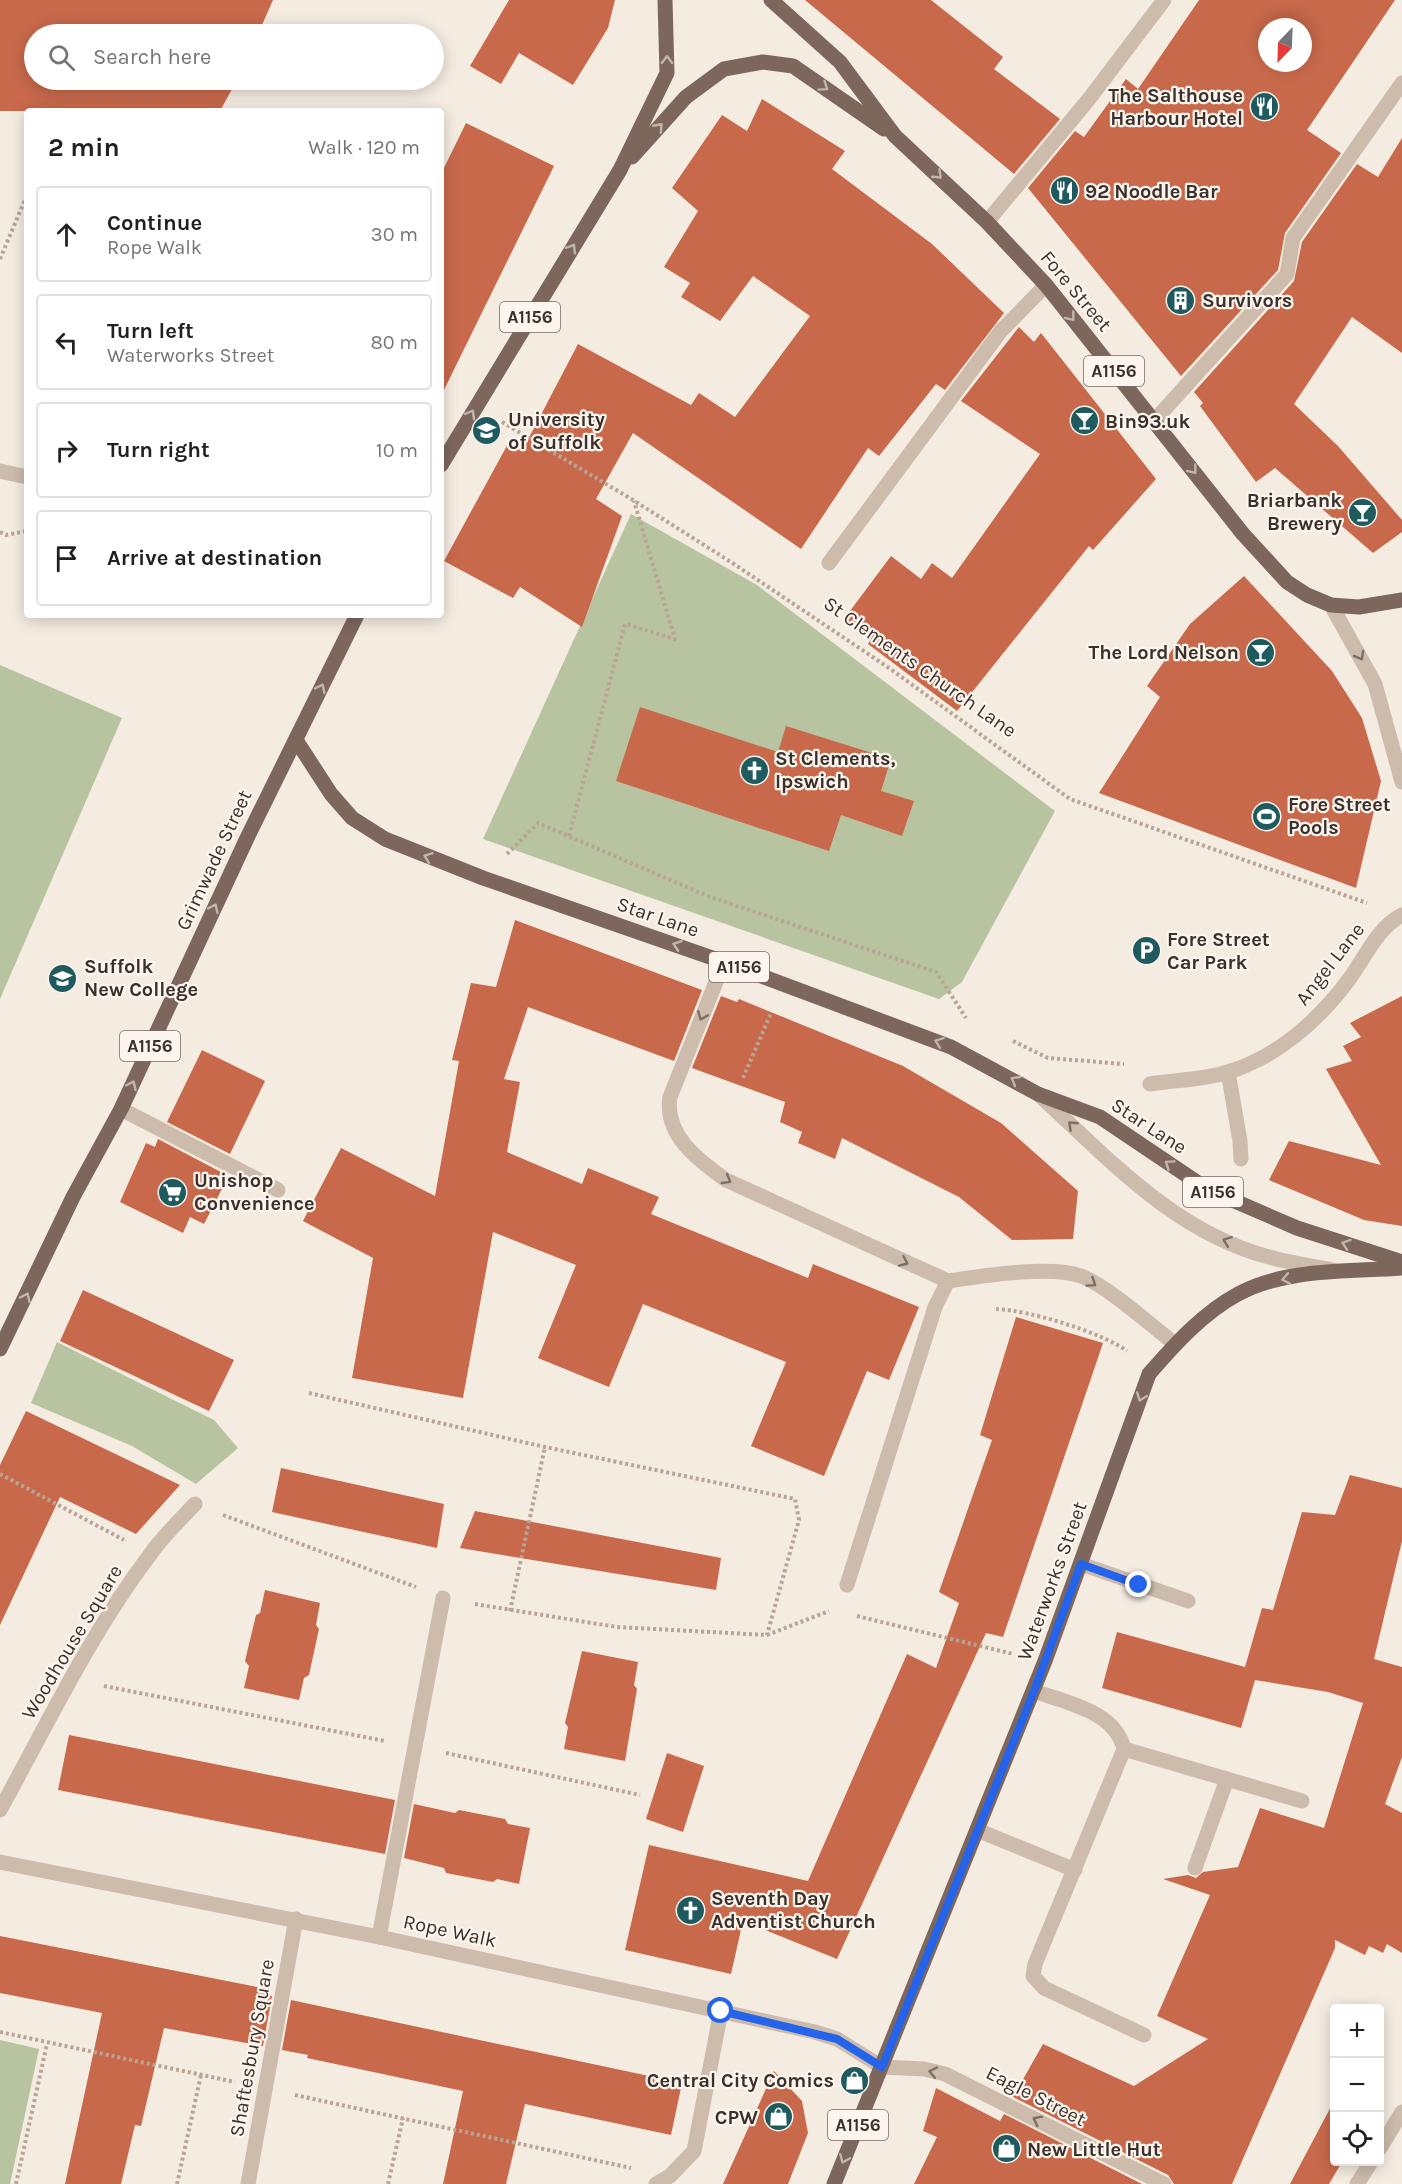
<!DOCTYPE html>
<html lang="en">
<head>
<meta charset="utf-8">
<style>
	:root { --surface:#fff; --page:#f6f6f6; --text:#202124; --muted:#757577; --line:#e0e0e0 }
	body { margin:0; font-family:Karla,sans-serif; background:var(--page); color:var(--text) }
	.controls { position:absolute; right:18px; bottom:18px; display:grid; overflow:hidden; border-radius:6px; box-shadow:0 3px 15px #0003 }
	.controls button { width:54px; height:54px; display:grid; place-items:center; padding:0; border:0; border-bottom:2px solid var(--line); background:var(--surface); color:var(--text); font:30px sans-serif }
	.compass { position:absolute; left:1258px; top:18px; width:54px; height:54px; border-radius:50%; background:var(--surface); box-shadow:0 3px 15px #0003; rotate:203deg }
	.stop { position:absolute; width:18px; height:18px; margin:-14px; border:4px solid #2563eb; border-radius:50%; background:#fff }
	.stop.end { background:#2563eb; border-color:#fff; box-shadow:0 2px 6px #0008 }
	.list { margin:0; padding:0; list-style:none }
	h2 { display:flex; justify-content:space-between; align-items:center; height:78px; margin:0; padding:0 24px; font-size:26px }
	h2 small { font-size:20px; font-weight:400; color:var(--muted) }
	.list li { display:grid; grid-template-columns:39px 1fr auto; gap:18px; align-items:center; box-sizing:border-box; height:96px; margin:0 12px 12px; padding:0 12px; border:2px solid var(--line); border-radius:6px }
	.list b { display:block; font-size:22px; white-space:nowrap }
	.list p { margin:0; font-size:20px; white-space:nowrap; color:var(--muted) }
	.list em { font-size:20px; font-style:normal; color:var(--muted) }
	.icon { flex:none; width:33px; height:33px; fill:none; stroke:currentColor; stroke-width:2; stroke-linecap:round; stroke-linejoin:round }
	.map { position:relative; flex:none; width:1402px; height:2184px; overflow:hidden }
	.search { position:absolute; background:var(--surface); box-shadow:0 3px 15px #0003; left:24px; top:24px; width:420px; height:66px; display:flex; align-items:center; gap:15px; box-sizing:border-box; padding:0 21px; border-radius:33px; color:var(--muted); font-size:22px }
	.panel { position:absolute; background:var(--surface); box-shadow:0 3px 15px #0003; left:24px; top:108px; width:420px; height:510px; border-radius:6px }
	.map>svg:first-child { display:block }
	.green { fill:#b8c4a0 }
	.building { fill:#c8694b; fill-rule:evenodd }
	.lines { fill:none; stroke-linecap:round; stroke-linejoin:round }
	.path { stroke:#b9a596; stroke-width:4; stroke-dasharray:3 3; stroke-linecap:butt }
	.minor { stroke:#cdbbac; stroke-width:15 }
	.major { stroke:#7d675c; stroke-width:15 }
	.oneway { stroke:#c2b5ac }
	.oneway2 { stroke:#7d6f65 }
	.route { stroke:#2563eb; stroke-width:8 }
	.labels { text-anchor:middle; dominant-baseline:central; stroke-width:4.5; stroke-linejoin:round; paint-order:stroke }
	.shield { fill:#fbf5ee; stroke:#756b66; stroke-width:1.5 }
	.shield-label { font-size:18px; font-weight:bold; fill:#3b302b }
	.poi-label { font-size:20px; font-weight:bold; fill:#3b302b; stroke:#fbf5ee; text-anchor:start }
	.street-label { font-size:20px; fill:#3b302b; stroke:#fbf5ee }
</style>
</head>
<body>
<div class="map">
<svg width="1402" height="2184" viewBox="0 0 1402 2184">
	<rect width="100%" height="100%" fill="#f4ebe1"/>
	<g class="green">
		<polygon points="631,514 757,585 1055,811 962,982 939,999 483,839"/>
		<polygon points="0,665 122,718 0,999"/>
		<polygon points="57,1342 214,1420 238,1448 196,1484 132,1446 31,1403"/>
		<polygon points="0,2040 39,2049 10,2184 0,2184"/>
	</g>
	<g class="building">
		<polygon points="0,0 273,0 258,34 34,34 34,80 237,80 220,111 0,111"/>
		<polygon points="509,0 615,0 608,28 573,85 519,53 501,84 470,66"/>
		<polygon points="805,0 931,0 1003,57 994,69 1060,119 1014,174"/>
		<path d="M1199,0h196l-88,130 34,23 -56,80 -7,37 -97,106 -153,-188 47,-57 9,6 42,-58 12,10zM1267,27h36v36h-36z"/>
		<polygon points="762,99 845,151 832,169 932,244 1004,313 945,390 936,384 879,456 868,448 801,549 633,433 596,499 622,516 582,627 520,587 513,598 444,561 509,442 522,451 578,344 691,405 699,393 735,417 810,316 753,276 720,321 681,297 690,283 664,267 698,211 672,188 722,115 747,131"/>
		<polygon points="466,123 554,166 441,396 441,174"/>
		<polygon points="1402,138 1402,353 1352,317 1294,404 1338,446 1402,520 1402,532 1373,553 1275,468 1256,482 1200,406 1203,403 1194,392 1294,281 1302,242 1357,164 1378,177"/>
		<polygon points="1019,327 1034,342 1041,333 1156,479 1093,550 1089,546 957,711 868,644 871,639 844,619 891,556 921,579 932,563 952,578 1040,454 961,401"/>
		<polygon points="1244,576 1332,671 1362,718 1381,781 1356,888 1099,793 1160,697 1147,686 1190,624"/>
		<polygon points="640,707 778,752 786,726 891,759 881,791 914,801 902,836 841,815 829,851 616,781"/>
		<polygon points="515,920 702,990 674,1061 528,1007 504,1079 520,1082 507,1152 582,1184 588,1168 659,1197 651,1214 808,1278 813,1264 919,1307 889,1380 867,1371 824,1476 751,1446 786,1362 643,1304 609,1387 538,1358 576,1265 493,1232 463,1398 352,1378 373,1258 303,1221 341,1148 435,1196 459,1061 452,1060 471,983 496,987"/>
		<polygon points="721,996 737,1002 739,999 903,1066 1001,1123 1078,1191 1073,1239 1012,1240 959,1197 842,1138 835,1159 798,1143 802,1132 780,1122 785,1102 692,1068"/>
		<polygon points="1402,996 1402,1226 1364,1220 1269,1180 1289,1141 1381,1165 1326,1069 1352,1061 1343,1046 1361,1037 1350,1023"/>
		<polygon points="202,1050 265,1081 230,1154 167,1122"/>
		<polygon points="158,1139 221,1172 218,1178 226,1181 204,1224 190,1217 183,1233 120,1202 146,1143 155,1147"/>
		<polygon points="83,1290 234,1360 209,1411 60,1341"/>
		<polygon points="1016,1317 1103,1343 1003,1637 986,1633 837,1959 743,1921 731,1974 625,1950 649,1845 808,1881 907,1654 936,1668 959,1603 939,1592 992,1440 980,1435"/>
		<polygon points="26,1411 180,1485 136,1534 60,1497 0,1625 0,1465"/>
		<polygon points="281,1468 444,1504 437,1548 272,1512"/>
		<polygon points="1350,1475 1402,1488 1402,1541 1374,1659 1402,1667 1402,1757 1385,1804 1402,1813 1402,1953 1387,1944 1383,1953 1369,1946 1365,1955 1335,1940 1335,1948 1232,2184 1174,2184 1168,2175 1013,2097 1043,2044 1134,2086 1208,2039 1157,2016 1210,1895 1163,1879 1188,1875 1196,1878 1203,1872 1238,1867 1260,1808 1324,1828 1363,1703 1328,1692 1255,1680 1241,1728 1102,1688 1117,1632 1245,1667 1262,1608 1273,1610 1302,1512 1335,1515"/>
		<polygon points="475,1511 721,1558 716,1590 460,1548"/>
		<polygon points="265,1590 320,1603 316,1625 319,1629 309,1675 304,1678 299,1700 244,1688 249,1666 245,1661 256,1615 260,1613"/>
		<polygon points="582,1651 638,1662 634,1685 637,1689 625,1761 564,1749 568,1727 565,1723"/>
		<polygon points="69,1735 395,1800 385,1854 58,1790"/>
		<polygon points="667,1753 704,1766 683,1832 646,1819"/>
		<polygon points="414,1804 455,1813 459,1810 505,1819 508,1824 530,1828 519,1884 497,1879 493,1882 446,1873 444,1868 404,1858"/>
		<polygon points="0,1936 267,1989 266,1994 272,1996 263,2046 164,2028 141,2126 135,2125 121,2184 65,2184 102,2013 0,1993"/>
		<polygon points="291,2000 682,2083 671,2135 525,2104 506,2184 443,2184 463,2091 307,2058 308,2055 282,2050"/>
		<polygon points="774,2071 802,2101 808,2133 788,2184 723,2184"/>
		<polygon points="936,2088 1000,2121 1004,2114 1142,2184 914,2184 937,2137 923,2131"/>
		<polygon points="1335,2099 1335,2162 1342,2162 1329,2184 1290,2184"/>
	</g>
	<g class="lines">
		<g class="path">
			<polyline points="0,259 27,195"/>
			<polyline points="502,422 633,500 734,564 889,668 1070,799 1367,903"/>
			<polyline points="0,532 6,535 27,531"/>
			<polyline points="569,836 625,624 675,639 634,501"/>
			<polyline points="507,854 538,823 710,897 936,972 966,1018"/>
			<polyline points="1013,1041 1048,1058 1124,1064"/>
			<polyline points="743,1078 771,1013"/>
			<path d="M996,1309c32,1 105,23 131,42"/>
			<polyline points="309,1393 545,1447 795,1499 799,1520 767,1635"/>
			<polyline points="0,1474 124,1540"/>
			<polyline points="223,1515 416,1587"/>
			<polyline points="475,1604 617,1627 767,1635 829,1611"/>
			<polyline points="510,1611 545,1447"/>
			<polyline points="857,1616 1013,1654"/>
			<polyline points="104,1686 385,1741"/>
			<polyline points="446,1753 640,1795"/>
			<polyline points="0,2032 235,2082"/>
			<polyline points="295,2095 631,2168"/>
			<polyline points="16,2184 47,2044"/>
			<polyline points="177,2184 201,2075"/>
			<polyline points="388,2184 403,2118"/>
		</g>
		<g class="minor">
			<polyline points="987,222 1089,99 1164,0"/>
			<polyline points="1154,421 1287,274 1293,238 1402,83"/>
			<polyline points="0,471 27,477"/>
			<polyline points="829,563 1000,332 1046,285"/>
			<polyline points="1331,605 1375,684 1402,782"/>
			<path d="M724,962l-54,135c-6,38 28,63 56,83l222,101c35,-5 100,-16 133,-5 25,9 71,50 94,68"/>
			<polyline points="1228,1072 1240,1141 1241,1159"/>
			<path d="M1150,1084c25,-4 53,-4 78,-12 50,-15 92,-53 122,-94 16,-22 27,-50 52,-63"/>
			<path d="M1038,1094c70,64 136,138 231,163 21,6 43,9 64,13"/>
			<polyline points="121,1109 278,1190"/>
			<polyline points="1081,1564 1188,1601"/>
			<polyline points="847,1585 935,1307 948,1281"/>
			<path d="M1034,1691c33,12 81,20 90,58l-89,215 -2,12 11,12 100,47"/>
			<polyline points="1124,1749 1302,1801"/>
			<path d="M0,1810c47,-85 90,-176 149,-254 13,-19 30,-35 46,-52"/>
			<polyline points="977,1830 1075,1870"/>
			<polyline points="0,1862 379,1937 815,2032 837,2039 882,2067 924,2069 945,2074 1164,2184"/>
			<polyline points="1195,1868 1227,1779"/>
			<polyline points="379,1937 443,1598"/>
			<polyline points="1380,2148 1402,2112"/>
			<polyline points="248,2184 296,1919"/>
			<polyline points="656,2184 670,2176 694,2151 721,2011"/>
			<polyline points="1357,2184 1371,2162"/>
		</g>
		<g class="major">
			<polyline points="771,0 840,62 895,136 987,222 1046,285 1243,534 1287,582 1307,595 1331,605 1359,607 1402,600"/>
			<polyline points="632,157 686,97 724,69 763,62 793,66 884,129"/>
			<polyline points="441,465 620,170 667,73 665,0"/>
			<polyline points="296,740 331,794 352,818 385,839 483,878 724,962 951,1047 1038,1094 1100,1117 1207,1189 1297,1228 1402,1262"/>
			<polyline points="0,1349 73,1197 121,1109 248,836 357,615"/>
			<path d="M834,2184l211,-523 104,-287c26,-30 54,-61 89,-80 47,-26 112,-22 164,-26"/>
		</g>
	</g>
	<defs><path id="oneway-chevron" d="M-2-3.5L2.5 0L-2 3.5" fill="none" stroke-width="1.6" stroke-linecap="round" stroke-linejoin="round" transform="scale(1.5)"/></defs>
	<g class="oneway">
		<use href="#oneway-chevron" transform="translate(667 60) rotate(-89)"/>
		<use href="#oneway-chevron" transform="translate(824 87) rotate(35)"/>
		<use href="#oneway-chevron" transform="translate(659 127) rotate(-48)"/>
		<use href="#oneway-chevron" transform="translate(938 175) rotate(43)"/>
		<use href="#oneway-chevron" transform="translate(572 248) rotate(-59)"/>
		<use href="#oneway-chevron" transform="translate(1071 317) rotate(51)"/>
		<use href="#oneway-chevron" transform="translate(471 414) rotate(-60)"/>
		<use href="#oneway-chevron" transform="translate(1193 470) rotate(52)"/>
		<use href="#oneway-chevron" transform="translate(321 688) rotate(-64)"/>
		<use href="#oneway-chevron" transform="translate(428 857) rotate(-159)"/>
		<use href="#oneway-chevron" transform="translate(214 908) rotate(-65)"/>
		<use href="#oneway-chevron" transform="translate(677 945) rotate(-161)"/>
		<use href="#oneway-chevron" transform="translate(939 1042) rotate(-159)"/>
		<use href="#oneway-chevron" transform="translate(1015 1080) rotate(-150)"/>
		<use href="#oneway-chevron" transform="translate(132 1085) rotate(-65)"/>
		<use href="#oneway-chevron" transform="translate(1169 1164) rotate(-146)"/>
		<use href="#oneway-chevron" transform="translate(1346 1244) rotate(-162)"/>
		<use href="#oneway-chevron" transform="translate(1286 1279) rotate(169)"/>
		<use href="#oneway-chevron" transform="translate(26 1297) rotate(-65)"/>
		<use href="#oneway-chevron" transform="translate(1141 1397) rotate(110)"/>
		<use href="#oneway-chevron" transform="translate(844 2159) rotate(112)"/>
	</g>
	<g class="oneway2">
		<use href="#oneway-chevron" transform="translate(1360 656) rotate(61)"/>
		<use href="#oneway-chevron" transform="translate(702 1016) rotate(112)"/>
		<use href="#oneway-chevron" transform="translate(1072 1125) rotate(-137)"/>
		<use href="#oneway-chevron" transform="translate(727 1180) rotate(30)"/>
		<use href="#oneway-chevron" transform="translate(1227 1241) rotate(-159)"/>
		<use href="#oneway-chevron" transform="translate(904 1262) rotate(24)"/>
		<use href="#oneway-chevron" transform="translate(1092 1283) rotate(34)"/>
		<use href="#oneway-chevron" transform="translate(933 2072) rotate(-168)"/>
		<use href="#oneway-chevron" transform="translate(1037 2120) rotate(-153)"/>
	</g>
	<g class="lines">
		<polyline class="route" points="721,2011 837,2039 882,2067 1034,1691 1081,1564 1139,1585"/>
	</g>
	<defs>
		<symbol id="restaurant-disc" viewBox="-11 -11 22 22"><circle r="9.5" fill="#1f5a5e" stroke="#fbf5ee"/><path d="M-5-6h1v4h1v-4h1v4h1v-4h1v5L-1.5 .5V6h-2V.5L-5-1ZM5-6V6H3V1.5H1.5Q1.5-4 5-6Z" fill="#fff"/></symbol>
		<symbol id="building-disc" viewBox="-11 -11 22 22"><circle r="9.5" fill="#1f5a5e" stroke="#fbf5ee"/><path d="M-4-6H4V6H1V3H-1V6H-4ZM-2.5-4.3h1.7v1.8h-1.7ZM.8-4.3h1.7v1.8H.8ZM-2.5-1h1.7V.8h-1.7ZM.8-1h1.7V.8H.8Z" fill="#fff"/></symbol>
		<symbol id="bar-disc" viewBox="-11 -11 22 22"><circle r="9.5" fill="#1f5a5e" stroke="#fbf5ee"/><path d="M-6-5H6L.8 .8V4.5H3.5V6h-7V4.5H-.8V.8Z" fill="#fff"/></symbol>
		<symbol id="university-disc" viewBox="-11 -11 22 22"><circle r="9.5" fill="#1f5a5e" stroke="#fbf5ee"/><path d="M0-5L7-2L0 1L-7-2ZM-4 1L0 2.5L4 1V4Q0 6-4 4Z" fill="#fff"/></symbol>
		<symbol id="church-disc" viewBox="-11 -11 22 22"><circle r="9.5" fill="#1f5a5e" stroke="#fbf5ee"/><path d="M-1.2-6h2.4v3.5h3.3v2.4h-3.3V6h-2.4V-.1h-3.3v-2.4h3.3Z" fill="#fff"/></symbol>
		<symbol id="stadium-disc" viewBox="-11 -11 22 22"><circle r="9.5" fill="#1f5a5e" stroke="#fbf5ee"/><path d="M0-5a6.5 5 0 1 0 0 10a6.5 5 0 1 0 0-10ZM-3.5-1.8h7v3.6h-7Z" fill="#fff"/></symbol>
		<symbol id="parking-disc" viewBox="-11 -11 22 22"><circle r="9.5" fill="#1f5a5e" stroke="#fbf5ee"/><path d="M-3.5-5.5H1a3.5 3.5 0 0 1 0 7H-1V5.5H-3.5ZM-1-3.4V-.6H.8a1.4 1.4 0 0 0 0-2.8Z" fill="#fff"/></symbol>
		<symbol id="supermarket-disc" viewBox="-11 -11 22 22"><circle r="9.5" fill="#1f5a5e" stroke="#fbf5ee"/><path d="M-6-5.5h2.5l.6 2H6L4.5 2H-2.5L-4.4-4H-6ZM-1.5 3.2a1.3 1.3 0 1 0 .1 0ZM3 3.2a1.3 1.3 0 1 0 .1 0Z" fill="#fff"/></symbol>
		<symbol id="shop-disc" viewBox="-11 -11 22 22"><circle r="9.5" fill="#1f5a5e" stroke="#fbf5ee"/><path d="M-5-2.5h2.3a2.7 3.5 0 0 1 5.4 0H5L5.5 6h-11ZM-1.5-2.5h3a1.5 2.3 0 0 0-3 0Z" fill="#fff"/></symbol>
	</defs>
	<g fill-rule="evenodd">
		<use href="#restaurant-disc" x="1248" y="90" width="33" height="33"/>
		<use href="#restaurant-disc" x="1048" y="174" width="33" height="33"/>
		<use href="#building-disc" x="1164" y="284" width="33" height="33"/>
		<use href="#bar-disc" x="1068" y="404" width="33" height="33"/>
		<use href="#university-disc" x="470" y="414" width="33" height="33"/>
		<use href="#bar-disc" x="1346" y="496" width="33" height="33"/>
		<use href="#bar-disc" x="1244" y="636" width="33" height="33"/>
		<use href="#church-disc" x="738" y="754" width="33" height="33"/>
		<use href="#stadium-disc" x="1250" y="800" width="33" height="33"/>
		<use href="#parking-disc" x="1130" y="934" width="33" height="33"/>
		<use href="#university-disc" x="46" y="962" width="33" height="33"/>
		<use href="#supermarket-disc" x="156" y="1176" width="33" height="33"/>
		<use href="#church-disc" x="674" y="1894" width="33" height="33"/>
		<use href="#shop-disc" x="838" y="2064" width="33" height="33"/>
		<use href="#shop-disc" x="762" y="2100" width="33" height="33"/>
		<use href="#shop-disc" x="990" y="2132" width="33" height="33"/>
	</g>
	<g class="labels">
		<g class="shield">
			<rect x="500" y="302" width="60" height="30" rx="4.5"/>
			<rect x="1084" y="356" width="60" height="30" rx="4.5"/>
			<rect x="709" y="952" width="60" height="30" rx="4.5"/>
			<rect x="120" y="1031" width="60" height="30" rx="4.5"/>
			<rect x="1183" y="1177" width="60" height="30" rx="4.5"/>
			<rect x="828" y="2110" width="60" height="30" rx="4.5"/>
		</g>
		<g class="shield-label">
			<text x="530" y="317">A1156</text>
			<text x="1114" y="371">A1156</text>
			<text x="739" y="967">A1156</text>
			<text x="150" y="1046">A1156</text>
			<text x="1213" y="1192">A1156</text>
			<text x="858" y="2125">A1156</text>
		</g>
		<g class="poi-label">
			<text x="1243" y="95" text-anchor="end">The Salthouse<tspan x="1243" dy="23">Harbour Hotel</tspan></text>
			<text x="1085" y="191">92 Noodle Bar</text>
			<text x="1202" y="300">Survivors</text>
			<text x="508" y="419">University<tspan x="508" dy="23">of Suffolk</tspan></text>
			<text x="1105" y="421">Bin93.uk</text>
			<text x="1342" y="500" text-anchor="end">Briarbank<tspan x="1342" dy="23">Brewery</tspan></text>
			<text x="1239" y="652" text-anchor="end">The Lord Nelson</text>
			<text x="775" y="758">St Clements,<tspan x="775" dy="23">Ipswich</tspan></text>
			<text x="1288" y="804">Fore Street<tspan x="1288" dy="23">Pools</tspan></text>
			<text x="1167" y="939">Fore Street<tspan x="1167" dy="23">Car Park</tspan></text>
			<text x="84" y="966">Suffolk<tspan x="84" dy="23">New College</tspan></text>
			<text x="194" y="1180">Unishop<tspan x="194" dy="23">Convenience</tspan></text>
			<text x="711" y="1898">Seventh Day<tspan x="711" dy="23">Adventist Church</tspan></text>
			<text x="834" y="2080" text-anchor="end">Central City Comics</text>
			<text x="758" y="2117" text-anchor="end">CPW</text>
			<text x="1027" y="2149">New Little Hut</text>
		</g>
		<g class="street-label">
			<text transform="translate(1076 291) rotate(50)">Fore Street</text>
			<text transform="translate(920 667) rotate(35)">St Clements Church Lane</text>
			<text transform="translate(214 860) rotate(-65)">Grimwade Street</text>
			<text transform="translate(658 917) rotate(19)">Star Lane</text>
			<text transform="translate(1330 964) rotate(-52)">Angel Lane</text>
			<text transform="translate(1149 1126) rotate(33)">Star Lane</text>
			<text transform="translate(1052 1581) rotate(-70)">Waterworks Street</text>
			<text transform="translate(72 1642) rotate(-59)">Woodhouse Square</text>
			<text transform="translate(450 1931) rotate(12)">Rope Walk</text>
			<text transform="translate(252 2048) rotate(-80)">Shaftesbury Square</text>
			<text transform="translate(1036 2096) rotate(27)">Eagle Street</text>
		</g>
	</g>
</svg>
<div class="controls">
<button>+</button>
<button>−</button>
<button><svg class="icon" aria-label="locate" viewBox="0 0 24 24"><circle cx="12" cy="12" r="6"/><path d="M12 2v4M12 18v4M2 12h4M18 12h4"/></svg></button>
</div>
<svg class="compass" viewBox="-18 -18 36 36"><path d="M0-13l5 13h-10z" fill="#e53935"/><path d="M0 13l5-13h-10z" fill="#757577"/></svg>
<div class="stop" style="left:721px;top:2011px"></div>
<div class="stop end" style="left:1139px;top:1585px"></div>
<div class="search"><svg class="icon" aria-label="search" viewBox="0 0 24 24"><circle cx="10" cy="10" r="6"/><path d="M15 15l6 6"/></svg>Search here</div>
<section class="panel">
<h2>2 min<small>Walk · 120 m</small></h2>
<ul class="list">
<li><svg class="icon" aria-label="ahead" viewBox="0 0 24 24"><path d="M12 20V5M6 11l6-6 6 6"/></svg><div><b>Continue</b><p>Rope Walk</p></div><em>30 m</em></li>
<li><svg class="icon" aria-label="left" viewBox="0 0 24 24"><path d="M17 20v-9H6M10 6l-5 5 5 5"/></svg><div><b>Turn left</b><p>Waterworks Street</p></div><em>80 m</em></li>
<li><svg class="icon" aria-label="right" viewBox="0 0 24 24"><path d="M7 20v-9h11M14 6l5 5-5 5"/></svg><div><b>Turn right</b></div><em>10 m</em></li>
<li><svg class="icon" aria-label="arrive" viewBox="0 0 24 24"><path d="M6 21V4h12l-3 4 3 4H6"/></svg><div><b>Arrive at destination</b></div></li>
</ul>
</section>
</div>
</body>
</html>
